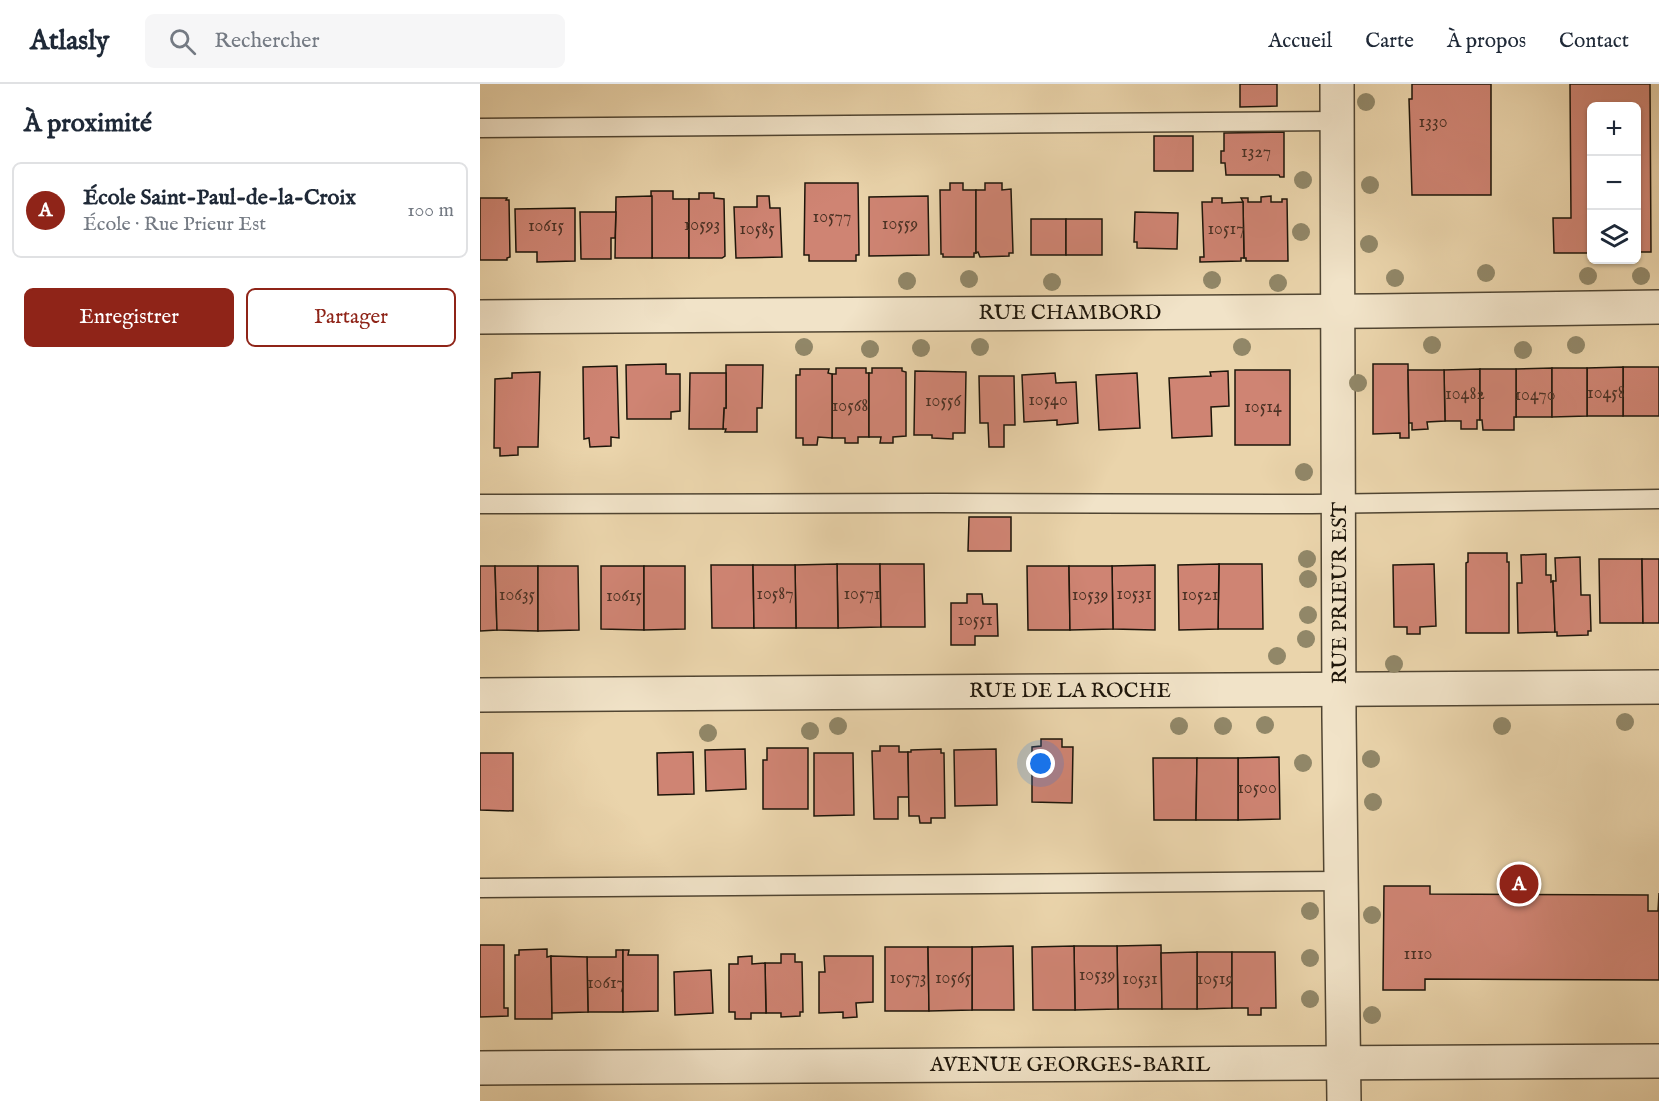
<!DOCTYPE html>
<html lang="fr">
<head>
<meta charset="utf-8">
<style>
	:root { --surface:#fff; --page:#f6f6f7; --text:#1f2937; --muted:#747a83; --line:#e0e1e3; --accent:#8f2418 }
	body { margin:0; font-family:"IM FELL English",serif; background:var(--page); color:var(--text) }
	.controls { position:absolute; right:18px; top:18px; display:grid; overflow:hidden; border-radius:9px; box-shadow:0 2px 4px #0004 }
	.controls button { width:54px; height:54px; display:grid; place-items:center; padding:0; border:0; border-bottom:2px solid var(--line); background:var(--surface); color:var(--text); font:30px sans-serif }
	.you { position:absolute; left:561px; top:680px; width:21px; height:21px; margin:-15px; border:4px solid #fff; border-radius:50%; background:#1a73e8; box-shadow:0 0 0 9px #1a73e833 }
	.badge { display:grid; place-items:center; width:39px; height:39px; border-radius:50%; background:var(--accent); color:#fff; font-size:20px; font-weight:700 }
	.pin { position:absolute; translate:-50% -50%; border:3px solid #fff; box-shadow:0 2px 6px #0006 }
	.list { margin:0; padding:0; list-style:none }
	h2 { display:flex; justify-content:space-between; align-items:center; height:78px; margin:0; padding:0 24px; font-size:26px }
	h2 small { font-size:20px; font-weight:400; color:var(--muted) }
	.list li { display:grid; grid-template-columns:39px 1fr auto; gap:18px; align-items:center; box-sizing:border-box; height:96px; margin:0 12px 12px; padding:0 12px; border:2px solid var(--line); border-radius:9px }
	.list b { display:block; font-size:22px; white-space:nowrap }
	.list p { margin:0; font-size:20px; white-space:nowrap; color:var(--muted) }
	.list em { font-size:20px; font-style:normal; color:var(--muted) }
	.actions { display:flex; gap:12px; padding:18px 24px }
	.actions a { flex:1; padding:14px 0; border:2px solid var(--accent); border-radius:9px; text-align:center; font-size:21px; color:var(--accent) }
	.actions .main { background:var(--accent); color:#fff }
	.icon { flex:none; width:33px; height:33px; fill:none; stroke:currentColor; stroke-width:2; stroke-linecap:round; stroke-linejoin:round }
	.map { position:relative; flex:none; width:1179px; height:1017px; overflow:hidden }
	header { display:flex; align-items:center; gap:36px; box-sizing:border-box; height:84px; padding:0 30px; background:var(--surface); border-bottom:2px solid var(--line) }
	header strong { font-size:28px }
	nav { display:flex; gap:33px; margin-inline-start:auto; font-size:21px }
	.search { width:420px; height:54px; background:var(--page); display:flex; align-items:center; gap:15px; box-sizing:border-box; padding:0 21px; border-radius:9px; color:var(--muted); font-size:22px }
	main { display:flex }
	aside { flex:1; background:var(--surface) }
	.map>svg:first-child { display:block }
	.building { fill:#cf8473; stroke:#1d150a; stroke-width:1.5 }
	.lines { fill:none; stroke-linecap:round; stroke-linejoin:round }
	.service-casing { stroke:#504532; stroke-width:21 }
	.minor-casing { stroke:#504532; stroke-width:36 }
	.service { stroke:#f1e3c8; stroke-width:18 }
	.minor { stroke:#f1e3c8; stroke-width:33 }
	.tree { fill:#918768 }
	.labels { text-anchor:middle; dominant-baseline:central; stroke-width:5; stroke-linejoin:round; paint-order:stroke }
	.number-label { font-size:18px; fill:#4a3124 }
	.street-label { font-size:21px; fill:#1d150a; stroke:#f1e3c8 }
</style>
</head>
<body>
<header>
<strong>Atlasly</strong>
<div class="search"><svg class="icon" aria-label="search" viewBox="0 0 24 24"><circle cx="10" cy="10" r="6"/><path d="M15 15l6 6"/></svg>Rechercher</div>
<nav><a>Accueil</a><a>Carte</a><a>À propos</a><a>Contact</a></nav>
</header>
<main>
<aside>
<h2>À proximité<small></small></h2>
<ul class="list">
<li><span class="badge">A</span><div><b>École Saint-Paul-de-la-Croix</b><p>École · Rue Prieur Est</p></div><em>100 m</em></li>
</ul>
<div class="actions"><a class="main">Enregistrer</a><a>Partager</a></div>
</aside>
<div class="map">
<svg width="1179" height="1017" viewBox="0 0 1179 1017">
	<rect width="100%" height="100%" fill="#ead4ab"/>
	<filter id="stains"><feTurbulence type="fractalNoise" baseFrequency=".00333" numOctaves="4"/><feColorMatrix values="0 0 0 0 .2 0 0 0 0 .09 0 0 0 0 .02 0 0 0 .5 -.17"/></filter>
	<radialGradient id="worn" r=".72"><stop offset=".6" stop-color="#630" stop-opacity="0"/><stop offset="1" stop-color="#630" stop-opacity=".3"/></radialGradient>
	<g class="building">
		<polygon points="760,0 797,0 797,22 760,23"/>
		<polygon points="932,0 1011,0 1011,111 932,111 929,15 932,15"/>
		<polygon points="1090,0 1170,0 1171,168 1156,168 1156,22 1112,22 1112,169 1074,169 1073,134 1091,134"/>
		<polygon points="804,48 804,93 800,93 799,91 746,91 745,79 741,79 741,67 744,67 744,49"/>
		<rect x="674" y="52" width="39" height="35"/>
		<polygon points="325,99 378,99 379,171 376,171 376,177 329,177 329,171 324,171"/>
		<polygon points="470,99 483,99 483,106 496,106 496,169 494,169 494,173 463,173 463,170 461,170 460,106 470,106"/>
		<polygon points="505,99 522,99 522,106 531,105 533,169 529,169 529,172 500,173 498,168 496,169 496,106 505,106"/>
		<polygon points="171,107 193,107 193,115 209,115 209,174 172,174"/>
		<polygon points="219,109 234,109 234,114 244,115 245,172 242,174 209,174 209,115 219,115"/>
		<polygon points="172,112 172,174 135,174 136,113"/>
		<polygon points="277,112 289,112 290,124 300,124 302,173 256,174 254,123 277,123"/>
		<polygon points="448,112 449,171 389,172 389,113"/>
		<polygon points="791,112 791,118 802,118 802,115 807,115 808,177 766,177 766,174 764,174 763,118 761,114 768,114 768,118 781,118 781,113"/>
		<polygon points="0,114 27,114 26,116 29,116 30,173 27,174 27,176 0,176"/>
		<polygon points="732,114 742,114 742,119 763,118 764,174 761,174 761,177 720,178 720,173 724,173 722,118 732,118"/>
		<polygon points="95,124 95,177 57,178 57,168 36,168 35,125"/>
		<polygon points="100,128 136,128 135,154 131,154 131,175 101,175"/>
		<polygon points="655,128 698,129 697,165 657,164 657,158 654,158"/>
		<rect x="551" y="135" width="35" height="36"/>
		<rect x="586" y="135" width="36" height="36"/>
		<polygon points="186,280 186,290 200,290 200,327 191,328 191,335 147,335 146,281"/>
		<polygon points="893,280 928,280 929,354 920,354 920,349 893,350"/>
		<polygon points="246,281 283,281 282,324 277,324 277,348 245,348 246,345 243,345 244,324 246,324"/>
		<polygon points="137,282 139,354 131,353 131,362 110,363 109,354 104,355 103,283"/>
		<rect x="1143" y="283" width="36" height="49"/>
		<polygon points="1143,283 1143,332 1107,332 1107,284"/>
		<polygon points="356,284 386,284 386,289 389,289 389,353 378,353 378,359 365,359 365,354 352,354 352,290 356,290"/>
		<polygon points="392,284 422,284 422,287 426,288 426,352 413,353 413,359 400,359 401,353 389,353 389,289 392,289"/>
		<polygon points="1072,284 1072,333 1036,333 1036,285"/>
		<polygon points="1072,284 1107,284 1107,332 1072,333"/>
		<polygon points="320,285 349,285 348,289 352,290 352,354 338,353 337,361 323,361 323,354 316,354 316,291 320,291"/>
		<polygon points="1000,285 1000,336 997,336 997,345 981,345 981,337 965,337 964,286"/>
		<polygon points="1000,285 1036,285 1036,333 1034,333 1034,346 1003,346 1002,336 1000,336"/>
		<rect x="755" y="286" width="55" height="75"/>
		<polygon points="928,286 964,286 965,337 947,338 948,345 932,346 932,339 929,339"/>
		<polygon points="435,287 486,288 485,349 473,349 473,355 452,354 452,351 434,351"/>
		<polygon points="748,287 749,322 731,323 732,352 692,354 689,294 731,292 730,288"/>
		<polygon points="60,288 58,363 38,363 38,371 20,372 20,364 14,364 15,295 32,294 32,289"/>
		<polygon points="210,289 246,289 246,324 244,324 243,345 209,345"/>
		<polygon points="575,289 576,299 596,298 598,339 577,341 577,336 544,338 542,291"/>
		<polygon points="657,289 660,344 619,346 616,291"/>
		<polygon points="499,292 534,292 535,341 524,341 524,363 509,363 508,339 500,339"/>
		<polygon points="489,433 531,433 531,467 488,467"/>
		<polygon points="988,469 1027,469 1027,478 1029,478 1029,549 986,549 986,479 988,478"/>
		<polygon points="1066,470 1066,491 1071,491 1071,498 1073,497 1075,548 1038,549 1037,499 1042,499 1041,471"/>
		<polygon points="1100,473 1101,511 1110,511 1111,547 1108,547 1108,551 1077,552 1077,548 1075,548 1073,497 1076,497 1075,474"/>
		<polygon points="1119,475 1162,475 1163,539 1120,539"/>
		<polygon points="1162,475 1179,475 1179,539 1163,539"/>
		<polygon points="357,480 400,480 401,543 358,544"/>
		<polygon points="357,480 358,544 316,544 315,481"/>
		<polygon points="400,480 444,480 445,543 401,543"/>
		<polygon points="739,480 782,480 783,545 738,545"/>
		<polygon points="739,480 738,545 699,546 698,481"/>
		<polygon points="954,480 956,542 940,543 940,550 927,550 927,543 914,543 913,481"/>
		<polygon points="231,481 273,481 274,544 232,544"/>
		<polygon points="273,481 315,481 316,544 274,544"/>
		<polygon points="675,481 675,546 633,545 632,482"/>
		<polygon points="0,482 15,482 17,546 0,547"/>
		<polygon points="15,482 58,482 58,547 17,546"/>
		<polygon points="58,482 98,482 99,546 58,547"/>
		<polygon points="121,482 164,482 164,546 121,545"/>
		<polygon points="164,482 205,482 205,545 164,546"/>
		<polygon points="547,482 589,482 590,546 548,546"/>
		<polygon points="589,482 632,482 633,545 590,546"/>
		<polygon points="487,510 502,510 503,520 517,520 518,552 495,552 495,561 471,561 471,519 487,519"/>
		<polygon points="561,655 582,655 582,663 593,663 592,719 552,718 552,663 561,662"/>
		<polygon points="400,662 419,662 419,668 428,668 429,713 418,713 418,735 394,735 392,667 400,667"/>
		<polygon points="287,664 328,664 328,725 283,725 283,676 287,676"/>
		<polygon points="265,665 266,705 226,707 225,666"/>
		<polygon points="461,665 461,669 464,669 465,734 451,734 451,739 440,739 439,732 429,732 428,668 431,668 431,666"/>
		<polygon points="516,665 517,721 475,722 474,666"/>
		<polygon points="213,668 214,710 178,711 177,669"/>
		<polygon points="0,669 33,669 33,727 0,726"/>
		<polygon points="334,669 373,669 374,731 334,732"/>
		<polygon points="799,673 800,735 758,736 758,674"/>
		<polygon points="673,674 717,674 716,736 674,736"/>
		<polygon points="717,674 758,674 758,736 716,736"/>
		<polygon points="904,802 950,802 950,810 1168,811 1168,827 1178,827 1179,809 1179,896 945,895 945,906 903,906"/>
		<polygon points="0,861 24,861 24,924 28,924 28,932 0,933"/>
		<polygon points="681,861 682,925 638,925 637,862"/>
		<polygon points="533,862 534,926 492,926 492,863"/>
		<polygon points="594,862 637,862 638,925 595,926"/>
		<polygon points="594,862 595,926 553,926 552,863"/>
		<polygon points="405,863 448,863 449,927 405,927"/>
		<polygon points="448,863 492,863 492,926 449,927"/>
		<polygon points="67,865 67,873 71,872 72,935 35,935 35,871 39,871 39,866"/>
		<polygon points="136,866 143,866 143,928 108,928 107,873 136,873"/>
		<polygon points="143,866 149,866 148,871 178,871 178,927 143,928"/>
		<polygon points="717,868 752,868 752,924 717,925"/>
		<polygon points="717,868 717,925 682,925 681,869"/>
		<polygon points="752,868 795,868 796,924 781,924 781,931 768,931 768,924 752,924"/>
		<polygon points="301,870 315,870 315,878 322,878 323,928 320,928 320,932 301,933 301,929 286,929 285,879 301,879"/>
		<polygon points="71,872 107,873 108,928 72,929"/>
		<polygon points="272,872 272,880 285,879 286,929 271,929 271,935 255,935 255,928 249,928 249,880 258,880 258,873"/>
		<polygon points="344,872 393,872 393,918 376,919 377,933 363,934 363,928 339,929 339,888 345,888"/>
		<polygon points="231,886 233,929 195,931 194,888"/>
	</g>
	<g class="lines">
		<defs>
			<g id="service">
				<polyline points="0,44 857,37"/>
				<polyline points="0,420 456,419 832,420 1179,415"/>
				<polyline points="0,804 862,797"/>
			</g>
			<g id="minor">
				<polyline points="857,0 859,634 864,1017"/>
				<polyline points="0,233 896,227 1179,223"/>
				<polyline points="0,611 1179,603"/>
				<polyline points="0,984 1179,977"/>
			</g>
		</defs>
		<use href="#service" class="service-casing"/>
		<use href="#minor" class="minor-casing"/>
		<use href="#service" class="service"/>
		<use href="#minor" class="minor"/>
	</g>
	<g class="tree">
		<circle cx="886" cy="18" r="9"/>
		<circle cx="823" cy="96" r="9"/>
		<circle cx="890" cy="101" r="9"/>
		<circle cx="821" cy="148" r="9"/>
		<circle cx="889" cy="160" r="9"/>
		<circle cx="1006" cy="189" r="9"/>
		<circle cx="1108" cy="192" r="9"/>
		<circle cx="1161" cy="192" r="9"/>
		<circle cx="915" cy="194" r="9"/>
		<circle cx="489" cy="195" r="9"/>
		<circle cx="732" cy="196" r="9"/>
		<circle cx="427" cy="197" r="9"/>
		<circle cx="572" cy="198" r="9"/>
		<circle cx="798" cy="199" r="9"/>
		<circle cx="952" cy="261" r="9"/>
		<circle cx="1096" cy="261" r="9"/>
		<circle cx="324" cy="263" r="9"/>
		<circle cx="500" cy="263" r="9"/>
		<circle cx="762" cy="263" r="9"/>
		<circle cx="441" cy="264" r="9"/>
		<circle cx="390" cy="265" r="9"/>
		<circle cx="1043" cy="266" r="9"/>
		<circle cx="878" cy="299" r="9"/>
		<circle cx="824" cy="388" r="9"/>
		<circle cx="827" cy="475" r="9"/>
		<circle cx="828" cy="495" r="9"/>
		<circle cx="828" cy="531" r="9"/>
		<circle cx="826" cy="555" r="9"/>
		<circle cx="797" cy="572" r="9"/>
		<circle cx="914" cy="580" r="9"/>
		<circle cx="1145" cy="638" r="9"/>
		<circle cx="785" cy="641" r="9"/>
		<circle cx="358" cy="642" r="9"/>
		<circle cx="699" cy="642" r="9"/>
		<circle cx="743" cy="642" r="9"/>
		<circle cx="1022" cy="642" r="9"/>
		<circle cx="330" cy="647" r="9"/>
		<circle cx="228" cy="649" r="9"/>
		<circle cx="891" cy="675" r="9"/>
		<circle cx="823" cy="679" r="9"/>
		<circle cx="893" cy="718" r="9"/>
		<circle cx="830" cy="827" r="9"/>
		<circle cx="892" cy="831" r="9"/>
		<circle cx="830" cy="874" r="9"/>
		<circle cx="830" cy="915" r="9"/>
		<circle cx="892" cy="931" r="9"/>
	</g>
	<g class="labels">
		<g class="number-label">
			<text x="953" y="38">1330</text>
			<text x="776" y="68">1327</text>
			<text x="352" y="133">10577</text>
			<text x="420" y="140">10559</text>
			<text x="222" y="141">10593</text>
			<text x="66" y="142">10615</text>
			<text x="277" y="145">10585</text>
			<text x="746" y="145">10517</text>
			<text x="1126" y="309">10458</text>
			<text x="985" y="310">10482</text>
			<text x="1055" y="311">10470</text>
			<text x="568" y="316">10540</text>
			<text x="463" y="317">10556</text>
			<text x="370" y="322">10568</text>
			<text x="783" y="323">10514</text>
			<text x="295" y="510">10587</text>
			<text x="382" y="510">10571</text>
			<text x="654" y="510">10531</text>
			<text x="37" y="511">10635</text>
			<text x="610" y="511">10539</text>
			<text x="720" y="511">10521</text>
			<text x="144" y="512">10615</text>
			<text x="495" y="536">10551</text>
			<text x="777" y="704">10500</text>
			<text x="938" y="870">1110</text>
			<text x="617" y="891">10539</text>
			<text x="428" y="894">10573</text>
			<text x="473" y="894">10565</text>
			<text x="660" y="895">10531</text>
			<text x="735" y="895">10519</text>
			<text x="126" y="899">10617</text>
		</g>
		<g class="street-label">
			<text x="590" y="229">RUE CHAMBORD</text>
			<text transform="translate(860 509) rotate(-90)">RUE PRIEUR EST</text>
			<text x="590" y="607">RUE DE LA ROCHE</text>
			<text x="590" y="981">AVENUE GEORGES-BARIL</text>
		</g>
	</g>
	<rect width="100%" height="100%" filter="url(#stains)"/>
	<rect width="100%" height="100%" fill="url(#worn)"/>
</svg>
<div class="controls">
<button>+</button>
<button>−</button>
<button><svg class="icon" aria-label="layers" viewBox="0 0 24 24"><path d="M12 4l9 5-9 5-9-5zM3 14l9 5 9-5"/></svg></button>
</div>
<div class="you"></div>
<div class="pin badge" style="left:1039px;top:800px">A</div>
</div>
</main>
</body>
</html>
